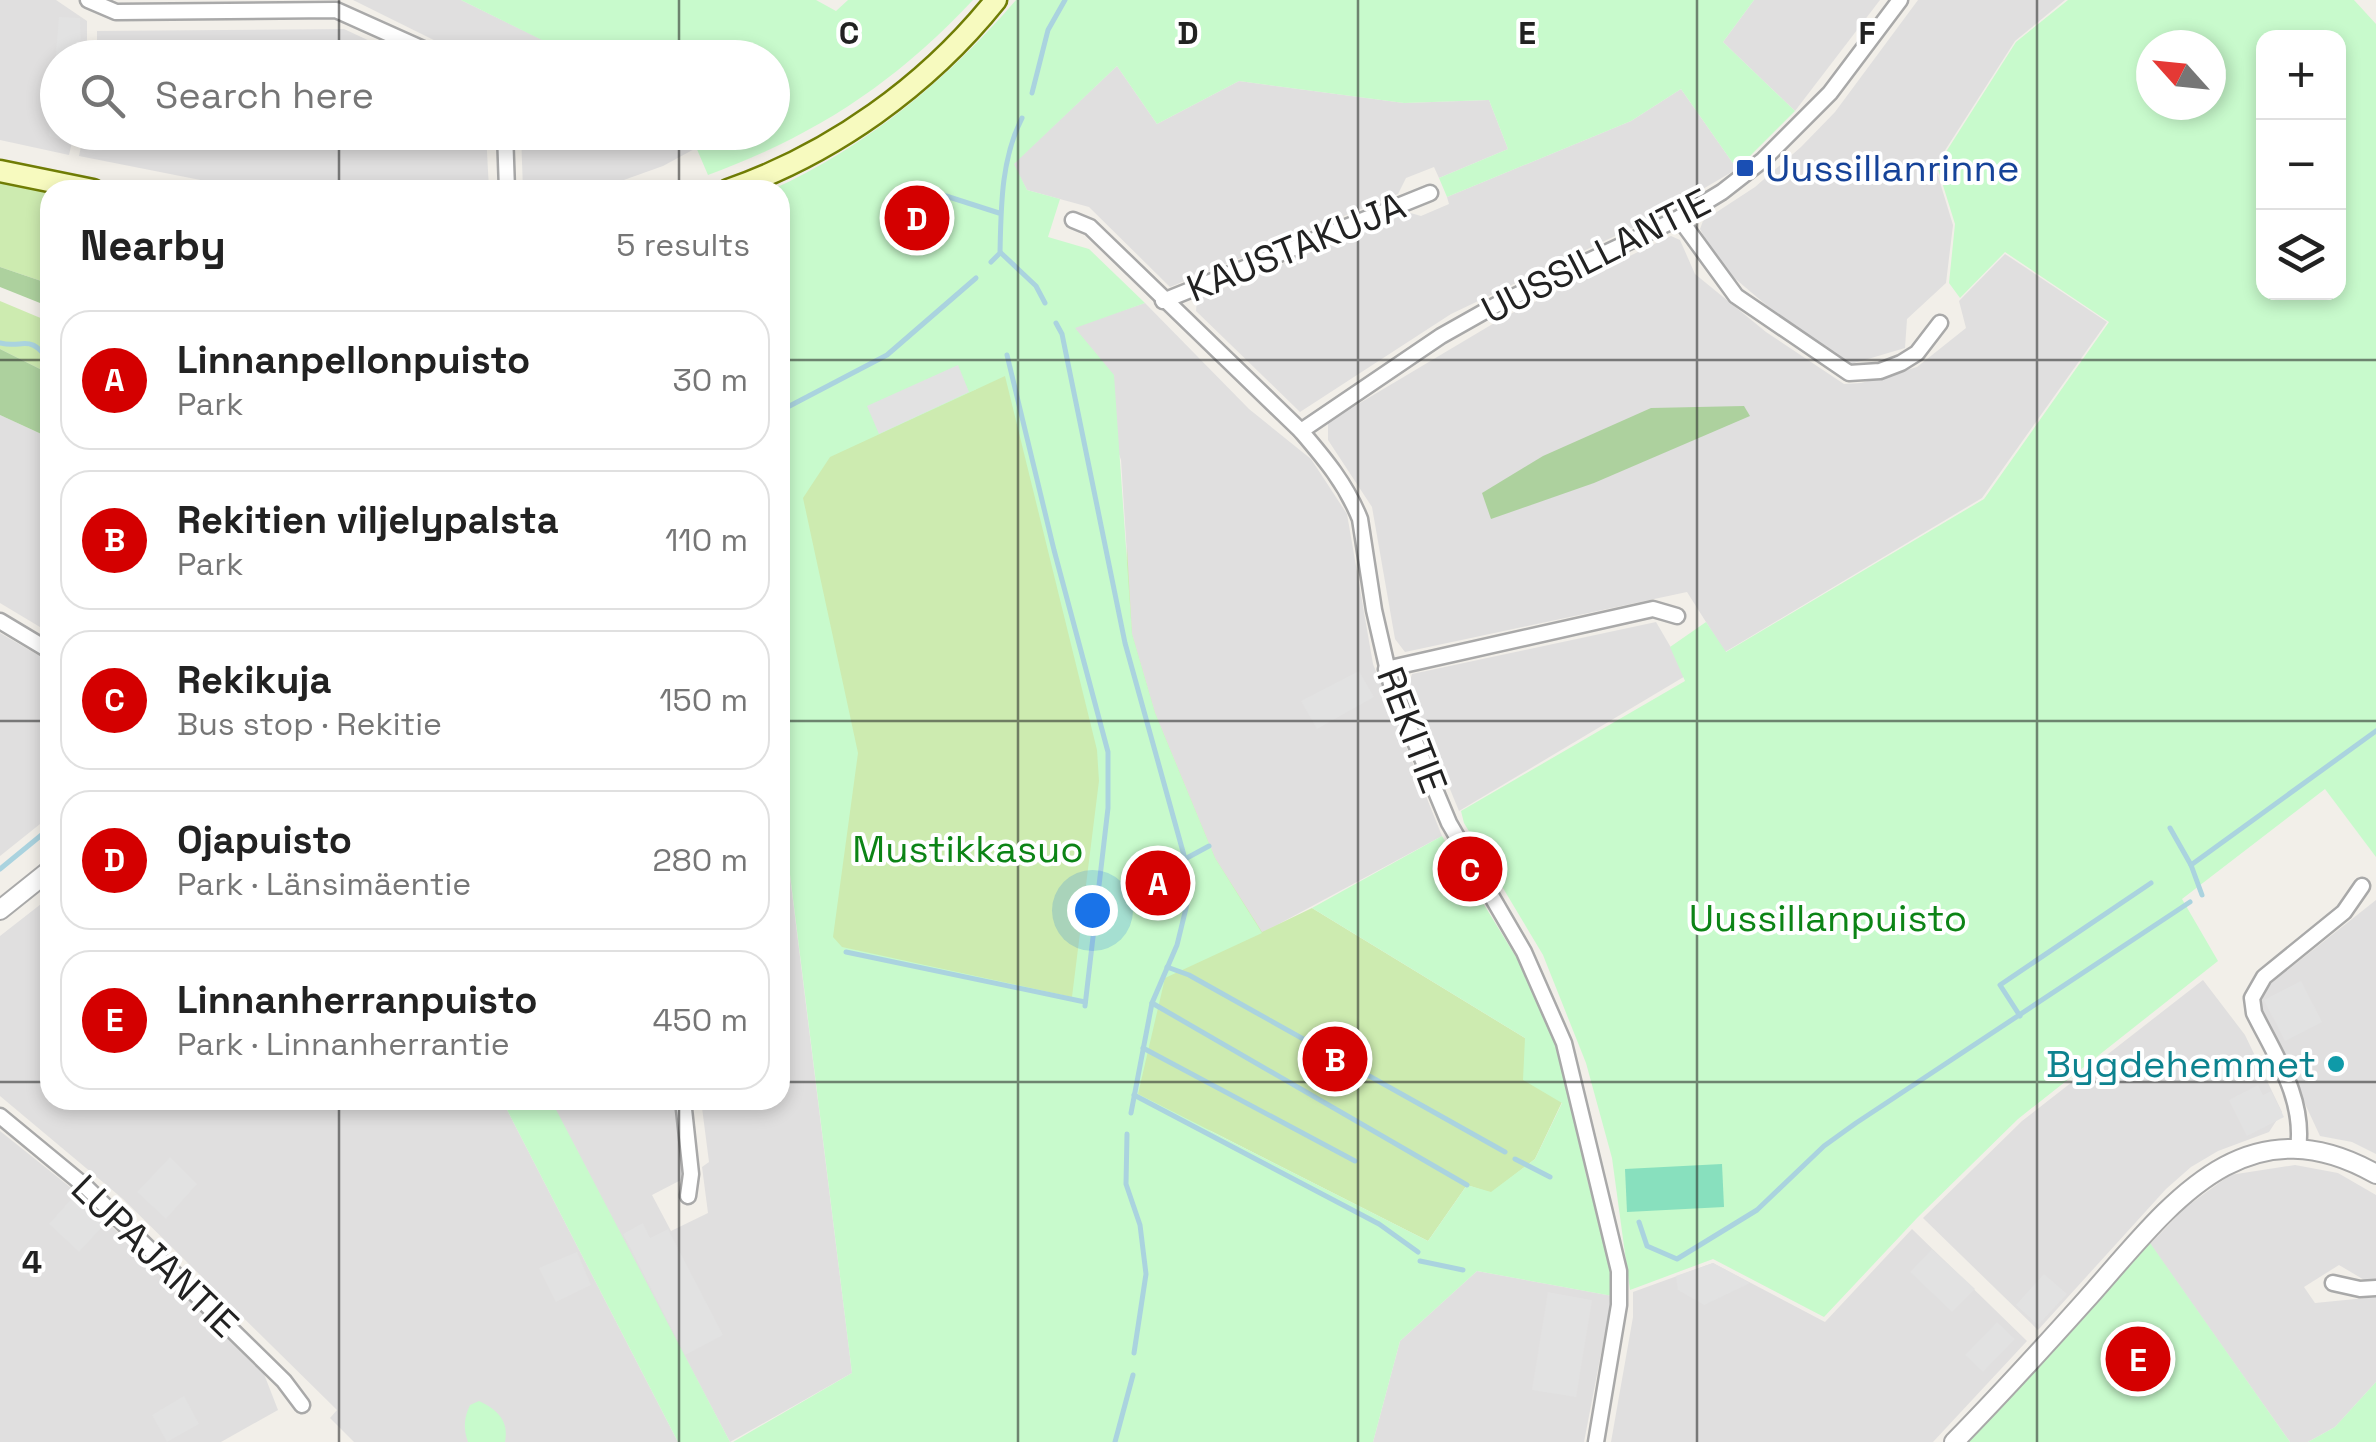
<!DOCTYPE html>
<html lang="en">
<head>
<meta charset="utf-8">
<style>
	:root { --surface:#fff; --page:#f6f6f6; --text:#222; --muted:#767676; --line:#e0e0e0; --accent:#d40000 }
	body { margin:0; font-family:"Space Grotesk",sans-serif; background:var(--page); color:var(--text) }
	.controls { position:absolute; right:30px; top:30px; display:grid; overflow:hidden; border-radius:20px; box-shadow:0 5px 15px #0003 }
	.controls button { width:90px; height:90px; display:grid; place-items:center; padding:0; border:0; border-bottom:2px solid var(--line); background:var(--surface); color:var(--text); font:50px sans-serif }
	.compass { position:absolute; left:2136px; top:30px; width:90px; height:90px; border-radius:50%; background:var(--surface); box-shadow:0 5px 15px #0003; rotate:297deg }
	.you { position:absolute; left:1092px; top:910px; width:35px; height:35px; margin:-25px; border:8px solid #fff; border-radius:50%; background:#1a73e8; box-shadow:0 0 0 15px #1a73e833 }
	.badge { display:grid; place-items:center; width:65px; height:65px; border-radius:50%; background:var(--accent); color:#fff; font-size:32px; font-weight:700 }
	.pin { position:absolute; translate:-50% -50%; border:5px solid #fff; box-shadow:0 2px 10px #0006 }
	.list { margin:0; padding:0; list-style:none }
	h2 { display:flex; justify-content:space-between; align-items:center; height:130px; margin:0; padding:0 40px; font-size:42px }
	h2 small { font-size:32px; font-weight:400; color:var(--muted) }
	.list li { display:grid; grid-template-columns:65px 1fr auto; gap:30px; align-items:center; box-sizing:border-box; height:140px; margin:0 20px 20px; padding:0 20px; border:2px solid var(--line); border-radius:30px }
	.list b { display:block; font-size:38px; white-space:nowrap }
	.list p { margin:0; font-size:32px; white-space:nowrap; color:var(--muted) }
	.list em { font-size:32px; font-style:normal; color:var(--muted) }
	.icon { flex:none; width:55px; height:55px; fill:none; stroke:currentColor; stroke-width:2; stroke-linecap:round; stroke-linejoin:round }
	.map { position:relative; flex:none; width:2376px; height:1442px; overflow:hidden }
	.search { position:absolute; background:var(--surface); box-shadow:0 5px 15px #0003; left:40px; top:40px; width:750px; height:110px; display:flex; align-items:center; gap:25px; box-sizing:border-box; padding:0 35px; border-radius:55px; color:var(--muted); font-size:38px }
	.panel { position:absolute; background:var(--surface); box-shadow:0 5px 15px #0003; left:40px; top:180px; width:750px; height:930px; border-radius:30px }
	.map>svg:first-child { display:block }
	.residential { fill:#e0dfdf }
	.grass { fill:#cdebb0 }
	.forest { fill:#add19e }
	.park { fill:#c8facc; fill-rule:evenodd }
	.pitch { fill:#88e0be }
	.parking { fill:#e2e2e2 }
	.lines { fill:none; stroke-linecap:round; stroke-linejoin:round }
	.stream { stroke:#aad3df; stroke-width:5 }
	.minor-casing { stroke:#a9a9a9; stroke-width:19 }
	.tertiary-casing { stroke:#a9a9a9; stroke-width:22 }
	.secondary-casing { stroke:#707d05; stroke-width:25 }
	.minor { stroke:#fff; stroke-width:14 }
	.tertiary { stroke:#fff; stroke-width:18 }
	.secondary { stroke:#f7fabf; stroke-width:20 }
	.grid { fill:none; stroke:#222; stroke-width:2.5; stroke-opacity:0.55 }
	.transit-dot { fill:#1a4fb4; stroke:#fff; stroke-width:4 }
	.culture-dot { fill:#0f9aa8; stroke:#fff; stroke-width:4 }
	.labels { text-anchor:middle; dominant-baseline:central; stroke-width:8; stroke-linejoin:round; paint-order:stroke }
	.transit-label { font-size:38px; fill:#164399; stroke:#fff; text-anchor:start }
	.street-label { font-size:38px; fill:#222; stroke:#fff }
	.park-label { font-size:38px; fill:#0c8416; stroke:#fff }
	.culture-label { font-size:38px; fill:#0d838f; stroke:#fff; text-anchor:end }
	.grid-label { font-size:32px; text-anchor:middle; font-weight:bold; fill:#222; stroke:#fff; stroke-width:8; stroke-linejoin:round; paint-order:stroke }
</style>
</head>
<body>
<div class="map">
<svg width="2376" height="1442" viewBox="0 0 2376 1442">
	<rect width="100%" height="100%" fill="#f2efe9"/>
	<g class="residential">
		<polygon points="0,0 56,0 87,21 87,57 58,58 58,132 74,133 69,155 0,140"/>
		<polygon points="353,0 461,0 545,41 537,57 468,57"/>
		<polygon points="1754,0 1880,0 1795,111 1723,42"/>
		<polygon points="1918,0 2065,0 2015,41 1935,166 1953,225 1946,283 1907,319 1905,348 1851,364 1778,315 1719,265 1700,229 1703,221 1755,187 1801,147 1835,112"/>
		<polygon points="344,29 404,57 97,57 97,31"/>
		<polygon points="1117,66 1157,124 1239,81 1404,103 1489,100 1508,149 1439,178 1434,167 1406,178 1398,194 1170,287 1089,207 1027,190 1013,164"/>
		<polygon points="1681,89 1737,169 1655,217 1451,314 1300,412 1196,311 1197,299 1407,212 1421,216 1449,204 1447,197 1631,121"/>
		<polygon points="84,133 486,133 489,190 251,190 79,156"/>
		<polygon points="521,133 690,133 698,147 663,166 621,181 565,190 523,190"/>
		<polygon points="1671,236 1680,240 1695,274 1766,332 1844,384 1861,383 1917,367 1966,328 1959,301 2005,254 2107,322 1982,498 1725,652 1687,592 1405,652 1395,639 1372,507 1328,440 1328,422 1506,316"/>
		<polygon points="1145,303 1249,409 1311,459 1347,514 1373,664 1442,836 1262,933 1215,858 1155,713 1132,634 1121,460 1074,327"/>
		<polygon points="0,415 50,438 50,633 0,603"/>
		<polygon points="1656,622 1687,675 1459,811 1408,687 1412,674"/>
		<polygon points="0,633 50,662 50,816 0,856"/>
		<polygon points="781,805 852,1373 730,1442 549,1100 675,1100 685,1173 681,1180 652,1195 671,1231 708,1213 702,1167 709,1162 701,1100 780,1100"/>
		<polygon points="50,897 50,1100 502,1100 678,1442 354,1442 330,1418 337,1410 123,1199 0,1096 0,936"/>
		<polygon points="2376,900 2376,1154 2352,1142 2320,1136 2260,1007 2266,987"/>
		<polygon points="2203,980 2245,1035 2282,1112 2269,1132 2218,1151 2191,1167 2166,1189 2038,1330 1923,1218 2022,1121"/>
		<polygon points="0,1131 75,1191 264,1374 278,1410 221,1442 0,1442"/>
		<polygon points="2295,1165 2338,1173 2376,1195 2376,1280 2366,1281 2339,1265 2304,1287 2315,1303 2376,1297 2376,1382 2335,1427 2308,1442 2290,1442 2150,1244 2186,1207 2230,1175"/>
		<polygon points="1912,1229 2027,1341 1933,1442 1611,1442 1633,1317 1633,1292 1713,1263 1825,1322"/>
		<polygon points="1477,1271 1618,1297 1605,1333 1584,1442 1373,1442 1400,1341"/>
	</g>
	<g class="grass">
		<polygon points="0,182 50,192 50,284 0,267"/>
		<polygon points="0,301 50,322 50,374 0,349"/>
		<polygon points="1003,348 1113,744 1089,1084 830,941 780,526 780,461 828,457 976,389"/>
		<polygon points="1127,547 1132,634 1155,713 1215,858 1262,932 1312,908 1525,1038 1562,1102 1535,1159 1491,1193 1467,1185 1428,1241 1211,1131 1102,1104"/>
	</g>
	<g class="forest">
		<polygon points="0,267 50,284 50,307 0,287"/>
		<polygon points="0,349 50,374 50,438 0,415"/>
		<polygon points="1744,406 1750,416 1594,483 1491,519 1482,493 1543,456 1651,408"/>
	</g>
	<g class="park">
		<path d="M461,0h355l20,11 12,-11h125c-79,84 -157,135 -265,175l-18,-42 82,-1v-74l-193,-1 -22,-10 -6,10h-14l7,-16z"/>
		<path d="M1016,0h738l-31,42 72,69 -58,58 -56,-80 -50,32 -184,76 -8,-19 69,-29 -19,-49 -85,3 -165,-22 -82,43 -40,-58 -103,98 13,26 33,9 -12,38 41,12 56,54 -70,25 39,47 18,259 23,79 60,145 47,75 -97,45 -27,116 290,147 39,-56 24,7 44,-33 27,-56 -39,-23 2,-42 -213,-130 130,-72 85,139 33,71 26,129 32,122 -141,-26 -77,70 -27,101h-640l119,-69 -72,-579v-604h-9c96,-43 177,-111 245,-190zM1005,376l92,374 2,31 -27,216 -230,-50 -9,-10 25,-184 -55,-255 27,-41z"/>
		<path d="M2068,0h286l22,24v833l-51,-68 -143,110 36,62 -200,158 -100,98 -94,100 -111,-58 -83,31 -18,-132 -26,-95 -43,-108 -79,-132 -3,-12 224,-130 -15,-34 36,-25 20,30 258,-153 125,-177 -104,-70 -45,46 -11,-15 6,-59 -18,-58 79,-124zM2264,38h74v254h-74zM2151,45h60v60h-60z"/>
		<polygon points="502,1100 551,1100 730,1442 678,1442"/>
		<polygon points="2150,1243 2290,1442 1966,1442"/>
		<polygon points="2376,1382 2376,1442 2308,1442 2335,1427"/>
		<path d="M479,1401c19,9 30,20 26,41h-37c-5,-14 -4,-24 2,-37z"/>
	</g>
	<polygon class="pitch" points="1722,1164 1724,1207 1627,1212 1625,1169"/>
	<g class="parking">
		<polygon points="59,17 80,18 81,57 58,58 58,132 68,133 66,141 49,136"/>
		<polygon points="958,365 969,392 879,434 867,406"/>
		<polygon points="1359,671 1374,697 1317,729 1301,701"/>
		<polygon points="2301,981 2322,1022 2285,1041 2264,1000"/>
		<polygon points="2258,1085 2263,1095 2271,1091 2284,1117 2247,1136 2229,1100"/>
		<polygon points="170,1157 197,1184 166,1219 137,1192"/>
		<polygon points="73,1197 104,1225 79,1252 49,1224"/>
		<polygon points="643,1223 650,1238 668,1229 723,1335 685,1355 623,1234"/>
		<polygon points="1932,1249 1975,1289 1952,1312 1910,1272"/>
		<polygon points="577,1252 591,1285 556,1302 539,1268"/>
		<polygon points="1713,1263 1750,1283 1704,1305 1678,1290 1676,1276"/>
		<polygon points="2044,1274 2067,1294 2038,1325 2016,1305"/>
		<polygon points="1548,1292 1592,1300 1576,1397 1532,1390"/>
		<polygon points="1997,1322 2015,1339 1983,1372 1965,1355"/>
		<polygon points="184,1396 199,1424 167,1442 152,1415"/>
	</g>
	<g class="lines">
		<g class="stream">
			<polyline points="1032,93 1048,30 1065,0"/>
			<polyline points="913,191 946,196 999,213"/>
			<polyline points="1001,253 1036,286 1045,303"/>
			<path d="M991,262l9,-9c1,-46 1,-94 22,-135"/>
			<polyline points="1056,323 1062,334 1125,643 1185,859 1188,900 1177,945 1152,1003 1131,1113"/>
			<path d="M0,343c24,6 29,-11 50,19"/>
			<polyline points="1007,355 1054,550 1108,752 1108,808 1085,1006"/>
			<polyline points="780,411 887,355 976,278"/>
			<polyline points="2170,828 2191,865 2202,895"/>
			<polyline points="1185,859 1209,846"/>
			<polyline points="2191,865 2376,731"/>
			<polyline points="0,869 50,828"/>
			<polyline points="846,952 1085,1002"/>
			<polyline points="1167,967 1189,975 1505,1152"/>
			<polyline points="1152,1003 1467,1185"/>
			<polyline points="2020,1016 2000,985 2151,883"/>
			<polyline points="1143,1048 1355,1161"/>
			<polyline points="1134,1095 1379,1224 1418,1252"/>
			<polyline points="1127,1134 1126,1184 1140,1225 1146,1274 1134,1353"/>
			<polyline points="1515,1159 1550,1177"/>
			<polyline points="1639,1222 1647,1246 1677,1259 1757,1210 1824,1146 1856,1123 2190,902"/>
			<polyline points="1420,1261 1463,1270"/>
			<polyline points="1115,1442 1133,1375"/>
		</g>
		<defs>
			<g id="minor">
				<polyline points="88,0 116,12 336,10 443,58"/>
				<polyline points="505,132 507,190"/>
				<polyline points="1679,218 1736,296 1849,373 1880,371 1901,363 1917,353 1940,323"/>
				<path d="M1073,220l17,7 211,204c24,28 45,53 59,88l14,91 17,74 58,139 75,129 40,91 55,228v34l-23,137"/>
				<polyline points="1163,301 1430,193"/>
				<polyline points="1301,431 1441,336 1496,305 1679,218 1722,192 1763,160 1830,93 1900,0"/>
				<polyline points="0,621 50,651"/>
				<polyline points="1386,669 1653,609 1677,616"/>
				<polyline points="683,1100 691,1174 688,1196"/>
				<polyline points="0,1116 86,1187 284,1381 302,1405"/>
				<path d="M2298,1149c7,-50 -22,-92 -44,-136l-2,-15 12,-21 80,-65 18,-26"/>
				<polyline points="2333,1283 2360,1289 2376,1288"/>
			</g>
			<g id="tertiary">
				<polyline points="0,910 50,870"/>
				<path d="M1954,1442c45,-46 88,-93 131,-141 80,-89 156,-204 291,-127"/>
			</g>
			<g id="secondary">
				<polyline points="0,171 93,190"/>
				<path d="M728,190c104,-36 199,-104 268,-190"/>
			</g>
		</defs>
		<use href="#minor" class="minor-casing"/>
		<use href="#tertiary" class="tertiary-casing"/>
		<use href="#secondary" class="secondary-casing"/>
		<use href="#minor" class="minor"/>
		<use href="#tertiary" class="tertiary"/>
		<use href="#secondary" class="secondary"/>
	</g>
	<path class="grid" d="M339,0v58M679,0v58M1018,0v1442M1358,0v1442M1697,0v1442M2037,0v1442M339,132v58M679,132v58M0,360h50M780,360h1596M0,721h50M780,721h1596M0,1082h50M780,1082h1596M339,1100v342M679,1100v342"/>
	<rect class="transit-dot" x="1735" y="158" width="20" height="20" rx="5"/>
	<circle class="culture-dot" cx="2336" cy="1064" r="10"/>
	<g class="labels">
		<g class="transit-label">
			<text x="1765" y="168">Uussillanrinne</text>
		</g>
		<g class="street-label">
			<text transform="translate(1296 247) rotate(-22)">KAUSTAKUJA</text>
			<text transform="translate(1596 256) rotate(-27)">UUSSILLANTIE</text>
			<text transform="translate(1412 730) rotate(69)">REKITIE</text>
			<text transform="translate(155 1256) rotate(44)">LUPAJANTIE</text>
		</g>
		<g class="park-label">
			<text x="968" y="849">Mustikkasuo</text>
			<text x="1828" y="918">Uussillanpuisto</text>
		</g>
		<g class="culture-label">
			<text x="2316" y="1064">Bygdehemmet</text>
		</g>
	</g>
	<g class="grid-label">
		<text x="849" y="44">C</text>
		<text x="1188" y="44">D</text>
		<text x="1527" y="44">E</text>
		<text x="1867" y="44">F</text>
		<text x="32" y="1273">4</text>
	</g>
</svg>
<div class="controls">
<button>+</button>
<button>−</button>
<button><svg class="icon" aria-label="layers" viewBox="0 0 24 24"><path d="M12 4l9 5-9 5-9-5zM3 14l9 5 9-5"/></svg></button>
</div>
<svg class="compass" viewBox="-18 -18 36 36"><path d="M0-13l5 13h-10z" fill="#e53935"/><path d="M0 13l5-13h-10z" fill="#767676"/></svg>
<div class="you"></div>
<div class="pin badge" style="left:1158px;top:883px">A</div>
<div class="pin badge" style="left:1335px;top:1059px">B</div>
<div class="pin badge" style="left:1470px;top:869px">C</div>
<div class="pin badge" style="left:917px;top:218px">D</div>
<div class="pin badge" style="left:2138px;top:1359px">E</div>
<div class="search"><svg class="icon" aria-label="search" viewBox="0 0 24 24"><circle cx="10" cy="10" r="6"/><path d="M15 15l6 6"/></svg>Search here</div>
<section class="panel">
<h2>Nearby<small>5 results</small></h2>
<ul class="list">
<li><span class="badge">A</span><div><b>Linnanpellonpuisto</b><p>Park</p></div><em>30 m</em></li>
<li><span class="badge">B</span><div><b>Rekitien viljelypalsta</b><p>Park</p></div><em>110 m</em></li>
<li><span class="badge">C</span><div><b>Rekikuja</b><p>Bus stop · Rekitie</p></div><em>150 m</em></li>
<li><span class="badge">D</span><div><b>Ojapuisto</b><p>Park · Länsimäentie</p></div><em>280 m</em></li>
<li><span class="badge">E</span><div><b>Linnanherranpuisto</b><p>Park · Linnanherrantie</p></div><em>450 m</em></li>
</ul>
</section>
</div>
</body>
</html>
